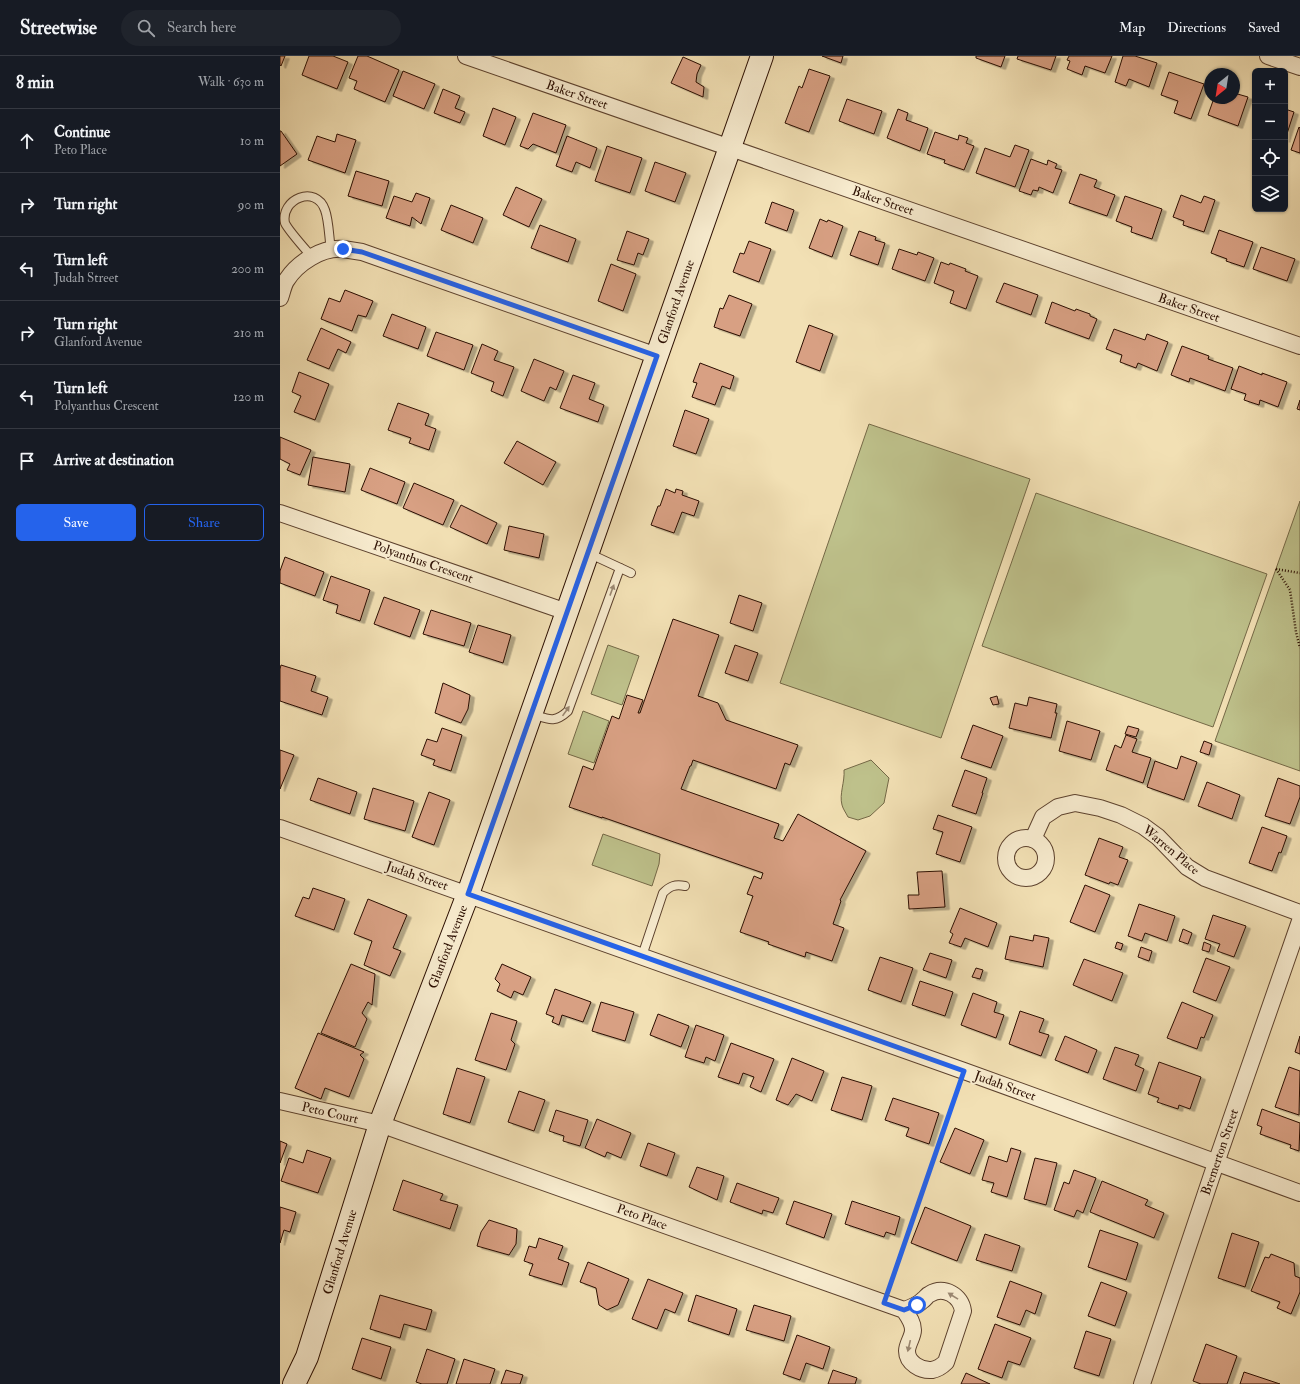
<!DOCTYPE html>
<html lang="en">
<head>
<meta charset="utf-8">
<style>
	:root { --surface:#171b24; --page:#20242c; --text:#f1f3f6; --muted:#9ea1a6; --line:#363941; --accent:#2563eb }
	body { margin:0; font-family:"IM FELL Double Pica",serif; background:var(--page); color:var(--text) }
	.controls { position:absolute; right:12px; top:12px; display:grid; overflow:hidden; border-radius:6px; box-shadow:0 1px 3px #0004 }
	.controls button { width:36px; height:36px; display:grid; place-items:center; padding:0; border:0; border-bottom:1px solid var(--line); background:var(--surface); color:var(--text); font:20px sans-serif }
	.compass { position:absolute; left:924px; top:12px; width:36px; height:36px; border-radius:50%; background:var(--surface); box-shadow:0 1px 3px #0004; rotate:210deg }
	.stop { position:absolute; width:12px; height:12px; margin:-9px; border:3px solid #2563eb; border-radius:50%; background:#fff }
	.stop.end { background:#2563eb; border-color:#fff; box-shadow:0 1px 4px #0008 }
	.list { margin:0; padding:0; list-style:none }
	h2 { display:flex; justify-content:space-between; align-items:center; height:52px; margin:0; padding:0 16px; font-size:17px }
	h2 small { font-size:13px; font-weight:400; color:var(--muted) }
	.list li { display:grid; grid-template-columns:26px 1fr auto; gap:12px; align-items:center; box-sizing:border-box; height:64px; padding:0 16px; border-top:1px solid var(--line) }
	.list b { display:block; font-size:15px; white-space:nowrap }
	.list p { margin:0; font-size:13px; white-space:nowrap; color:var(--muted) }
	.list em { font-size:13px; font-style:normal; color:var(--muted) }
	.actions { display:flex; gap:8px; padding:12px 16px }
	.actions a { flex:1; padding:9px 0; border:1px solid var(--accent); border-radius:6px; text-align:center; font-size:14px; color:var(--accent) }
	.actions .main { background:var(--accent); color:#fff }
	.icon { flex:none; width:22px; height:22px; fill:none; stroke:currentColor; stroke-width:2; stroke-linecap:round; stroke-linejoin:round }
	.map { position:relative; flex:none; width:1020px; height:1328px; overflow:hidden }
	header { display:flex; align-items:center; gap:24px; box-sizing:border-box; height:56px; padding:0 20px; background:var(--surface); border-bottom:1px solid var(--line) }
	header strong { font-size:19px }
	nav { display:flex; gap:22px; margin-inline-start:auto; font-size:14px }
	.search { width:280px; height:36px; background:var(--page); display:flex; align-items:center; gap:10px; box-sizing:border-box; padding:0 14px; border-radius:22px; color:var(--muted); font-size:15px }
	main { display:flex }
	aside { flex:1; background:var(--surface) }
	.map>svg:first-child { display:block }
	.green { fill:#bec18b; stroke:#746846 }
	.building { fill:#d8a083; stroke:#2b0e01; filter:url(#shadow) }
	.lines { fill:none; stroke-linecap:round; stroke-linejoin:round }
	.lane-casing { stroke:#5d422e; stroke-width:10 }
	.street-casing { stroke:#5d422e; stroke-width:18 }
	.secondary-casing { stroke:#2b0e01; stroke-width:24 }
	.path { stroke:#2b0e01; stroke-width:2.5; stroke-dasharray:1 2; stroke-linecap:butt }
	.lane { stroke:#f7ebce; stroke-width:8 }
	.street { stroke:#f7ebce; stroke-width:16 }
	.secondary { stroke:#f7ebce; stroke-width:22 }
	.oneway { fill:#9b8872 }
	.route { stroke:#2563eb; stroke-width:5 }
	.labels { text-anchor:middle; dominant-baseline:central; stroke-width:4; stroke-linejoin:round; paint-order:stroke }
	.street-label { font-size:13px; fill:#2b0e01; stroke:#f7ebce }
</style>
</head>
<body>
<header>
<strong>Streetwise</strong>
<div class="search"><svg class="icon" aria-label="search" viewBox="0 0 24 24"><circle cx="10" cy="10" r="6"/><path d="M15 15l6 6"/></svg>Search here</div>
<nav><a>Map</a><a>Directions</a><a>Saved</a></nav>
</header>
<main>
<aside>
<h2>8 min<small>Walk · 630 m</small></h2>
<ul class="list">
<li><svg class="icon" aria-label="ahead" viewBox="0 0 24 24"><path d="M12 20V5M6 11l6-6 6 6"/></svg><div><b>Continue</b><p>Peto Place</p></div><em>10 m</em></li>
<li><svg class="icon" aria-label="right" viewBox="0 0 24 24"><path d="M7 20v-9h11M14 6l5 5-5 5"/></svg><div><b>Turn right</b></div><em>90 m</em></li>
<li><svg class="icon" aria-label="left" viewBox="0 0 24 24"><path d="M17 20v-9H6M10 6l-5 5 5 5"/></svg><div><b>Turn left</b><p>Judah Street</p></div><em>200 m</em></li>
<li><svg class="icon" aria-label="right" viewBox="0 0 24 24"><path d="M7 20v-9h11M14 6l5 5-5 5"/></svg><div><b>Turn right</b><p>Glanford Avenue</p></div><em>210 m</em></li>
<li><svg class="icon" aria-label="left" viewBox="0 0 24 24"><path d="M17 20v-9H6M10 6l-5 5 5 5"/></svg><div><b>Turn left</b><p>Polyanthus Crescent</p></div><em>120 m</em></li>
<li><svg class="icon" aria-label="arrive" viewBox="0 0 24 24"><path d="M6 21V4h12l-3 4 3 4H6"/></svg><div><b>Arrive at destination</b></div></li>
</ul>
<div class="actions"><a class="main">Save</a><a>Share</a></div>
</aside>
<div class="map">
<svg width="1020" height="1328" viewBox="0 0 1020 1328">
	<defs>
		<filter id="shadow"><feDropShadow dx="4.5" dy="2.5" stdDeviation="0" flood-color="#0004"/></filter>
	</defs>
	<rect width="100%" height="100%" fill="#f2e0b4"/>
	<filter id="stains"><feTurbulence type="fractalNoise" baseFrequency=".005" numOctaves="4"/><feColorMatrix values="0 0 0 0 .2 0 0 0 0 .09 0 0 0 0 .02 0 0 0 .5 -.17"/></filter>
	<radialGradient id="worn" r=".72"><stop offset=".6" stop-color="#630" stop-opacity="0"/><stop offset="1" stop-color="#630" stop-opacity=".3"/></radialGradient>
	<g class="green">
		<polygon points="589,368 750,423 661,682 500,627"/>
		<polygon points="756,437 987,518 933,671 702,590"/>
		<polygon points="1020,445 1020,715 935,685"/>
		<polygon points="328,589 359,600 342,649 311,638"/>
		<polygon points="303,655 329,665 314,707 288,698"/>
		<path d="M591,704l18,18 -5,25 -14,13 -12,4 -10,-3c-2,-4 -5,-8 -6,-12 -3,-11 3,-23 2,-35z"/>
		<polygon points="323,778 380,798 379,808 372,830 312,809"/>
	</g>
	<g class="building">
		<polygon points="0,0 5,0 1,10 0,9"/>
		<polygon points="29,0 53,0 68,6 57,33 22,19"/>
		<polygon points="78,0 87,0 119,14 105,46 74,33 77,25 69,22"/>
		<polygon points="542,0 563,0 561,7"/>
		<polygon points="696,0 725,0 721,11 696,2"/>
		<polygon points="738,0 776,0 771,14 737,3"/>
		<polygon points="789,0 832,0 825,17 805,10 802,19 787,13 790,5 787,4"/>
		<polygon points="843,0 855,0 877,7 869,31 849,23 846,30 835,26"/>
		<polygon points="403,1 421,9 417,18 416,26 424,31 423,41 391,27"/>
		<polygon points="529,13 550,20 529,76 505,67 519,30 522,32"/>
		<polygon points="123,15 155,28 144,53 113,40"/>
		<polygon points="889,16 924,28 911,63 894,57 898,45 881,39"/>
		<polygon points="163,33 180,40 175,52 185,56 180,67 154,57"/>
		<polygon points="954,37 968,41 958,70 928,59 934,42 954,42"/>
		<polygon points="567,43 602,55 594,78 559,65"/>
		<polygon points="213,52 236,61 225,89 203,80"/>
		<polygon points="618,53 628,57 626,64 648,72 640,95 607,82"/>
		<polygon points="1005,53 1014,56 1005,84"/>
		<polygon points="253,57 286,69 276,97 253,88 248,93 240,90"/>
		<polygon points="1019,71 1020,72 1020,97 1011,94"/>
		<polygon points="0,75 1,75 17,98 0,110"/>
		<polygon points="655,76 678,84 679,79 688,82 686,87 694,90 684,114 664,107 665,104 647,98"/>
		<polygon points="57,78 76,84 65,117 28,104 37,80 55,86"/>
		<polygon points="287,80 317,92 310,112 296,106 292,116 276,110"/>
		<polygon points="735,89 749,94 735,131 696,117 705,92 730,101"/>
		<polygon points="327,90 362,102 350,137 315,125"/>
		<polygon points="751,103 767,109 768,104 777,108 775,112 782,114 773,137 759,131 758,135 753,134 751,139 739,135"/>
		<polygon points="375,106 406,117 395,146 365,135"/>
		<polygon points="76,115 109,125 102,150 68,140"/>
		<polygon points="800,118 817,124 814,131 835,139 827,160 789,147"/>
		<polygon points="236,131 262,143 249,171 223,159"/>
		<polygon points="136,137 150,142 141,168 132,161 130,170 106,162 114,140 132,146"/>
		<polygon points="901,139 921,147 924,140 935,144 924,176 903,169 904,165 893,161"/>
		<polygon points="845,140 882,153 872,183 851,176 852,171 836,165"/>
		<polygon points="492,146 514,154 507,175 485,167"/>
		<polygon points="171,149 203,162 193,187 161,174"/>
		<polygon points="540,163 547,166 548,164 563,170 552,201 529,192"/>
		<polygon points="260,169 296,183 288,206 251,192"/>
		<polygon points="939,174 973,186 964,211 946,205 947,203 931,197"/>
		<polygon points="347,175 369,183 363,199 358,197 354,209 337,204"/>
		<polygon points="579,175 596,181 595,184 605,187 598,209 570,199"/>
		<polygon points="469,185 491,193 479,226 453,216 460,197 464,198"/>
		<polygon points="981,191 1015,203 1007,225 973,213"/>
		<polygon points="619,193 637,199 638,196 654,202 645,225 612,213"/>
		<polygon points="661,206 669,209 670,207 686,213 685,215 698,220 686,253 670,247 674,235 654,227"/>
		<polygon points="331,208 356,218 343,255 318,245"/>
		<polygon points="724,227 758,239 751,259 716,246"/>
		<polygon points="65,234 93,245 86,261 78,259 72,275 41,263 49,242 60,246"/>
		<polygon points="449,239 472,248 460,280 434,271 440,252 443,253"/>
		<polygon points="772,246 795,255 796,253 810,258 810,260 817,263 809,283 765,267"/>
		<polygon points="112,258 146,271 138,293 103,280"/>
		<polygon points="529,269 553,278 540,315 516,306"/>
		<polygon points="41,272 71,286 66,297 58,293 49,313 27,304"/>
		<polygon points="834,273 865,284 867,278 888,286 877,315 858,307 856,312 840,306 842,299 826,293"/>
		<polygon points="156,276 193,289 184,314 147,300"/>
		<polygon points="202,288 218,295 214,304 234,311 223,340 211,335 214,326 191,317"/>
		<polygon points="902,290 929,300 928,303 953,312 945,335 910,322 909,326 891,319"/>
		<polygon points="254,303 284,315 276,334 270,331 264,345 241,335"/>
		<polygon points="420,307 454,320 450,333 442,330 435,349 412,341 417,327 413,326"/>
		<polygon points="959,310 982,319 982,317 1007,326 998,351 980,344 979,349 964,344 966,338 951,333"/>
		<polygon points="19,316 49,328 35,364 14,356 21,340 12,336"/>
		<polygon points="293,319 315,327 309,343 324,349 318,366 280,352"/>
		<polygon points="1020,344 1020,354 1017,353"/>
		<polygon points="118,347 149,358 145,369 156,373 149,394 129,387 131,382 108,374"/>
		<polygon points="405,354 429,363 416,398 393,390"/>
		<polygon points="0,381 31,394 20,419 7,414 10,408 0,403"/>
		<polygon points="237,385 276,406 263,429 224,407"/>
		<polygon points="33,401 70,408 65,436 28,429"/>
		<polygon points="90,412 125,426 117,448 81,434"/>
		<polygon points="134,427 174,444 163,469 123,452"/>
		<polygon points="386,433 395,437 396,433 403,435 402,439 419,445 414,460 402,456 394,477 371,469 378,450 380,450"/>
		<polygon points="181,449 217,467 207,488 170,471"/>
		<polygon points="229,470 264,478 259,502 224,494"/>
		<polygon points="5,501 44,516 35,540 0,527 0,515"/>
		<polygon points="51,520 90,534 80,565 56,557 58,549 43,544"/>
		<polygon points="459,539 482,547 473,575 450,567"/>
		<polygon points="104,541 140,554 130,581 94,568"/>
		<polygon points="151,554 191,567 184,590 143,578"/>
		<polygon points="393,563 439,579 418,640 438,647 446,664 518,689 510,709 505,707 496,733 413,704 411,710 410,710 401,733 499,768 494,782 503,785 518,758 586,795 560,844 561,845 553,868 564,872 552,905 526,896 525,901 488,888 489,886 460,876 473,840 467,838 474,820 481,823 483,817 322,761 322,762 289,751 303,710 313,714 332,660 339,663 347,639 363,644 358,657 360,657"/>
		<polygon points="198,569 231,579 223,607 189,596"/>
		<polygon points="455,589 478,597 468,625 445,617"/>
		<polygon points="1,609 36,620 31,635 48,641 42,659 0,645 0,613"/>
		<polygon points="163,627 190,639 188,653 181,667 155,657"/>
		<polygon points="717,640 719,648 713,649 710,642"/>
		<polygon points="749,641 777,648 775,657 777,657 771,682 729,672 735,647 747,650"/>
		<polygon points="787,665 820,675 811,704 779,695"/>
		<polygon points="693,669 723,680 711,712 681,702"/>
		<polygon points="848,670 859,673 856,681 845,678"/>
		<polygon points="162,672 182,679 171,715 153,709 155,704 141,699 147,683 157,686"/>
		<polygon points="846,679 857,683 852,696 871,702 863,727 826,714 835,689 841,692"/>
		<polygon points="924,685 932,688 929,699 920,696"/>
		<polygon points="0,694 14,699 0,733"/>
		<polygon points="901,700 917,706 904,744 867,731 875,705 897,713"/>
		<polygon points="685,714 707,722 702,737 703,737 696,758 672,750"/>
		<polygon points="38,722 77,736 70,758 30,744"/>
		<polygon points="998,722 1020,730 1020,741 1010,768 985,760"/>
		<polygon points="927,726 960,739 952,763 918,750"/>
		<polygon points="93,732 134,745 125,775 84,763"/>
		<polygon points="149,736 170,744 154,789 132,781"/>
		<polygon points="658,759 692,771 680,806 656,798 663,776 653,773"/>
		<polygon points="982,771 1007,780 1001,797 999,796 992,815 969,807"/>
		<polygon points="819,782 843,791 839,801 848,804 838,829 830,826 829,828 805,819"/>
		<polygon points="662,815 665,851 629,853 628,839 639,839 637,816"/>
		<polygon points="805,829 830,839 815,876 790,866"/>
		<polygon points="33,832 65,843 54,874 15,860 23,841 29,843"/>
		<polygon points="88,843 127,859 113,892 121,895 110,920 84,909 92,885 74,878"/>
		<polygon points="859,848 895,860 887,885 865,877 862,885 848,880"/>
		<polygon points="680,852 717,867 708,891 685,882 681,891 669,887 673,878 670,876"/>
		<polygon points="933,859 966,870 954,901 937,895 940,888 925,883"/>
		<polygon points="903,873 912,877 908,888 899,885"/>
		<polygon points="754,879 769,882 763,911 725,903 730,880 753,885"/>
		<polygon points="837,886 843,888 841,894 835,892"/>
		<polygon points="924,886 931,889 929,896 922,894"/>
		<polygon points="861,891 872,895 869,905 858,901"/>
		<polygon points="650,897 672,904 666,922 643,914"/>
		<polygon points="600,901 633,912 621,946 588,934"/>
		<polygon points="926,902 950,911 936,945 913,936"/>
		<polygon points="804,903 843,917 832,945 793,929"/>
		<polygon points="71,908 95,918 92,949 88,946 82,957 87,963 75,991 41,977"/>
		<polygon points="222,908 251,921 243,939 234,935 231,942 217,935 220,928 215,923"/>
		<polygon points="696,912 703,914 700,923 692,921"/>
		<polygon points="640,925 673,936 665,960 632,949"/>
		<polygon points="275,933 311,946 303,966 282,959 279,969 272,966 274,961 266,958"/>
		<polygon points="693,937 717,946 714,956 724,959 716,982 681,969"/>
		<polygon points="321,946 354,956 345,985 312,975"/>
		<polygon points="902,946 933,959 924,982 921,981 917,993 887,982"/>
		<polygon points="740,955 764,963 759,976 769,979 761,1000 729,988"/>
		<polygon points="211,957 237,965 231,984 235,988 226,1014 195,1004"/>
		<polygon points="378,958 409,970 401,991 370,979"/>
		<polygon points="416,969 444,979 435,1005 426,1001 424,1007 405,1001"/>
		<polygon points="38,977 84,996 80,999 84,1003 69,1041 45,1032 41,1043 15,1032"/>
		<polygon points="785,980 817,994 808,1017 775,1004"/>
		<polygon points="1020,980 1020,998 1015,996"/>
		<polygon points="451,987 494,1003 481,1036 470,1031 474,1021 463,1017 459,1028 438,1021"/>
		<polygon points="835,991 859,999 855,1009 864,1013 856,1035 823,1023"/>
		<polygon points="512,1002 544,1015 532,1045 516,1038 508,1049 496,1044"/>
		<polygon points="879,1006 921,1021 910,1053 899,1049 898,1053 877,1046 879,1042 868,1038"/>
		<polygon points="1009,1011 1020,1015 1019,1059 995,1051"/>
		<polygon points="177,1012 205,1021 190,1067 163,1058"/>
		<polygon points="562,1021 592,1030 582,1064 551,1054"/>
		<polygon points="239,1035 265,1044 254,1075 228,1066"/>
		<polygon points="613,1042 659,1057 649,1088 626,1080 629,1072 605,1064"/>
		<polygon points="982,1053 1020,1067 1019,1095 1010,1092 1011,1089 980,1078 982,1071 977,1069"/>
		<polygon points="276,1054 308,1064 300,1090 283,1085 284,1080 269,1075"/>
		<polygon points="317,1063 351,1077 341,1102 327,1096 325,1101 305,1092"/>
		<polygon points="675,1072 704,1084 690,1118 660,1106"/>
		<polygon points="0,1085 7,1088 0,1107"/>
		<polygon points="368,1087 395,1097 387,1120 360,1110"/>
		<polygon points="731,1092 741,1095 727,1141 711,1136 714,1127 702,1124 709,1100 727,1106"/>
		<polygon points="27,1094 51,1102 38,1137 1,1125 9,1102 23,1107"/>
		<polygon points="755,1102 777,1107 766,1149 744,1143"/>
		<polygon points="417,1111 444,1120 437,1144 409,1131"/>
		<polygon points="794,1114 816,1122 803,1157 797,1154 794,1161 774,1154 784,1126 789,1128"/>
		<polygon points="123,1124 163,1138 160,1144 178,1149 170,1173 113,1154"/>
		<polygon points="822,1125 868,1144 865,1149 884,1157 874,1182 810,1156"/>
		<polygon points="457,1127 499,1142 493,1157 483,1154 482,1158 450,1146"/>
		<polygon points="514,1145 552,1158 544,1182 506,1168"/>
		<polygon points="572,1145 620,1161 615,1179 606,1176 604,1181 565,1168"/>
		<polygon points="0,1151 16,1156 10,1176 4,1174 0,1187"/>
		<polygon points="645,1151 691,1170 677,1205 631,1187"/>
		<polygon points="209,1164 237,1173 236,1188 229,1199 197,1190 201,1176"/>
		<polygon points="820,1174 858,1187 846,1224 808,1211"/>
		<polygon points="952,1177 979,1186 965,1231 938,1222"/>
		<polygon points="705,1178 740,1190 732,1215 696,1204"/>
		<polygon points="259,1182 283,1190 278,1203 289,1207 282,1229 249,1219 253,1208 244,1205 249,1190 256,1192"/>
		<polygon points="991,1198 1014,1207 1015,1220 1020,1222 1020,1236 1011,1258 997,1252 1000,1246 971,1235 985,1201 989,1202"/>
		<polygon points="308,1206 349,1223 338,1249 327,1254 319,1249 316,1232 300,1226"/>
		<polygon points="368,1223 403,1237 395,1257 385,1253 377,1273 352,1263"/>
		<polygon points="730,1225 762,1237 755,1258 746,1254 740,1269 717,1261"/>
		<polygon points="821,1226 847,1236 835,1270 808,1260"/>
		<polygon points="100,1239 152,1254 146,1274 124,1268 120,1282 90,1273"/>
		<polygon points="416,1239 457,1253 449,1279 408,1265"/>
		<polygon points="474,1249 511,1260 504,1285 466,1274"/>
		<polygon points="715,1268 751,1282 740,1309 728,1305 722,1322 698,1313"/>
		<polygon points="806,1275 831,1283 819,1320 794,1312"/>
		<polygon points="517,1279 550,1291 543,1313 526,1307 520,1324 503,1318"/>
		<polygon points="82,1282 111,1291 101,1323 72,1313"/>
		<polygon points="926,1288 957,1300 947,1328 921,1328 913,1325"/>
		<polygon points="147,1293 175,1303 167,1328 142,1328 136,1326"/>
		<polygon points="184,1303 215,1313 210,1328 176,1328"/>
		<polygon points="226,1314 243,1319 240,1328 221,1328"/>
		<polygon points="553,1314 577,1322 575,1328 548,1328"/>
		<polygon points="964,1316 1000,1328 960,1328"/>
		<polygon points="686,1317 710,1328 681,1328"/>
	</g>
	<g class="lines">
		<defs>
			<g id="lane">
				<path d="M32,201c-6,-7 -24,-27 -27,-34 -5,-24 31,-39 40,-13 4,11 4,28 6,40"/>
				<polyline points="308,497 351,517"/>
				<path d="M252,658c16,5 22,10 36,-3l52,-143"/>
				<path d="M362,900l21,-63c7,-7 12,-9 22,-7"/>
			</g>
			<g id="street">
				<polyline points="186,0 1020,290"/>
				<polyline points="988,0 1020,11"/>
				<path d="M0,242c2,-5 3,-12 6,-17 11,-18 36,-34 57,-32 6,1 13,2 19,3l295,104"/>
				<polyline points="0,457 287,556"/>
				<polyline points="0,772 684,1015 1020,1137"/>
				<circle cx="746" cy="802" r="20"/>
				<polyline points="753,783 763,761 778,751 795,747 820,752 841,759 863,770 878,781 907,811 925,822 1020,857"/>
				<path d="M0,1045l100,23 524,186c4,6 9,12 9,20 0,7 -6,14 -6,21 0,12 14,20 25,19 6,-1 10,-4 14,-8l17,-51c-2,-15 -19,-26 -33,-17 -3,1 -4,4 -7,6 -5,5 -13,8 -19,10"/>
				<polyline points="862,1328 936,1107 1020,865"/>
			</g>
			<polyline id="secondary" points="14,1328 27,1301 100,1068 188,838 482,0"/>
		</defs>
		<use href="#lane" class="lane-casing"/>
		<use href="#street" class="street-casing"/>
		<use href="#secondary" class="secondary-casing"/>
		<g class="path">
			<polyline points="996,513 1010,534 1016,576 1020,592"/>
			<polyline points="996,513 1020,517"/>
			<polyline points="609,1232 679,1030"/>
		</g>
		<use href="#lane" class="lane"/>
		<use href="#street" class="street"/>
		<use href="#secondary" class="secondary"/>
	</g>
	<defs><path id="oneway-solid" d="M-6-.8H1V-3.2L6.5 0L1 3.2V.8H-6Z"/></defs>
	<g class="oneway">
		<use href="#oneway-solid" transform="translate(332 534) rotate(-70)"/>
		<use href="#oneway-solid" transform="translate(286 655) rotate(-55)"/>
		<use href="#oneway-solid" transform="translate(673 1240) rotate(-148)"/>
		<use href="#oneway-solid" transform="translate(629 1290) rotate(103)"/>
	</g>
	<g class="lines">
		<polyline class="route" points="63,193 82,196 377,300 188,838 684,1015 604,1247 624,1254 637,1249"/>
	</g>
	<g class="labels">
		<g class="street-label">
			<text transform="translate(297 39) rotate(19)">Baker Street</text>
			<text transform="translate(603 145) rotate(19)">Baker Street</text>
			<text transform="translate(396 246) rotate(-71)">Glanford Avenue</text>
			<text transform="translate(909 252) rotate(19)">Baker Street</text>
			<text transform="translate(143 506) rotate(19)">Polyanthus Crescent</text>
			<text transform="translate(891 794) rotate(40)">Warren Place</text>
			<text transform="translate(137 820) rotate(19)">Judah Street</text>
			<text transform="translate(168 891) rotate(-69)">Glanford Avenue</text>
			<text transform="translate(725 1030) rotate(20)">Judah Street</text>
			<text transform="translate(50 1057) rotate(13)">Peto Court</text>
			<text transform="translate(940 1096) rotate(-71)">Bremerton Street</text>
			<text transform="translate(362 1161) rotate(20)">Peto Place</text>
			<text transform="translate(60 1196) rotate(-73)">Glanford Avenue</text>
		</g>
	</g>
	<rect width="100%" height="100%" filter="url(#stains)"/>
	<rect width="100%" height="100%" fill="url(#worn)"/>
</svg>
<div class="controls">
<button>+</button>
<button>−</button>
<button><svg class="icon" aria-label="locate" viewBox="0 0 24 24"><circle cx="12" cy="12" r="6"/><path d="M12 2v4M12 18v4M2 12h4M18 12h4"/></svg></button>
<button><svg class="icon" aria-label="layers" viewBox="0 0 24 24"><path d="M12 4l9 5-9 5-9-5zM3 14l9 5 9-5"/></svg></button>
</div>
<svg class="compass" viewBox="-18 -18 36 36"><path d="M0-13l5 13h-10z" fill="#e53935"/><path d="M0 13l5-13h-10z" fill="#9ea1a6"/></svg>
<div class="stop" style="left:637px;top:1249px"></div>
<div class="stop end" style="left:63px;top:193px"></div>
</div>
</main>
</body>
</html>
